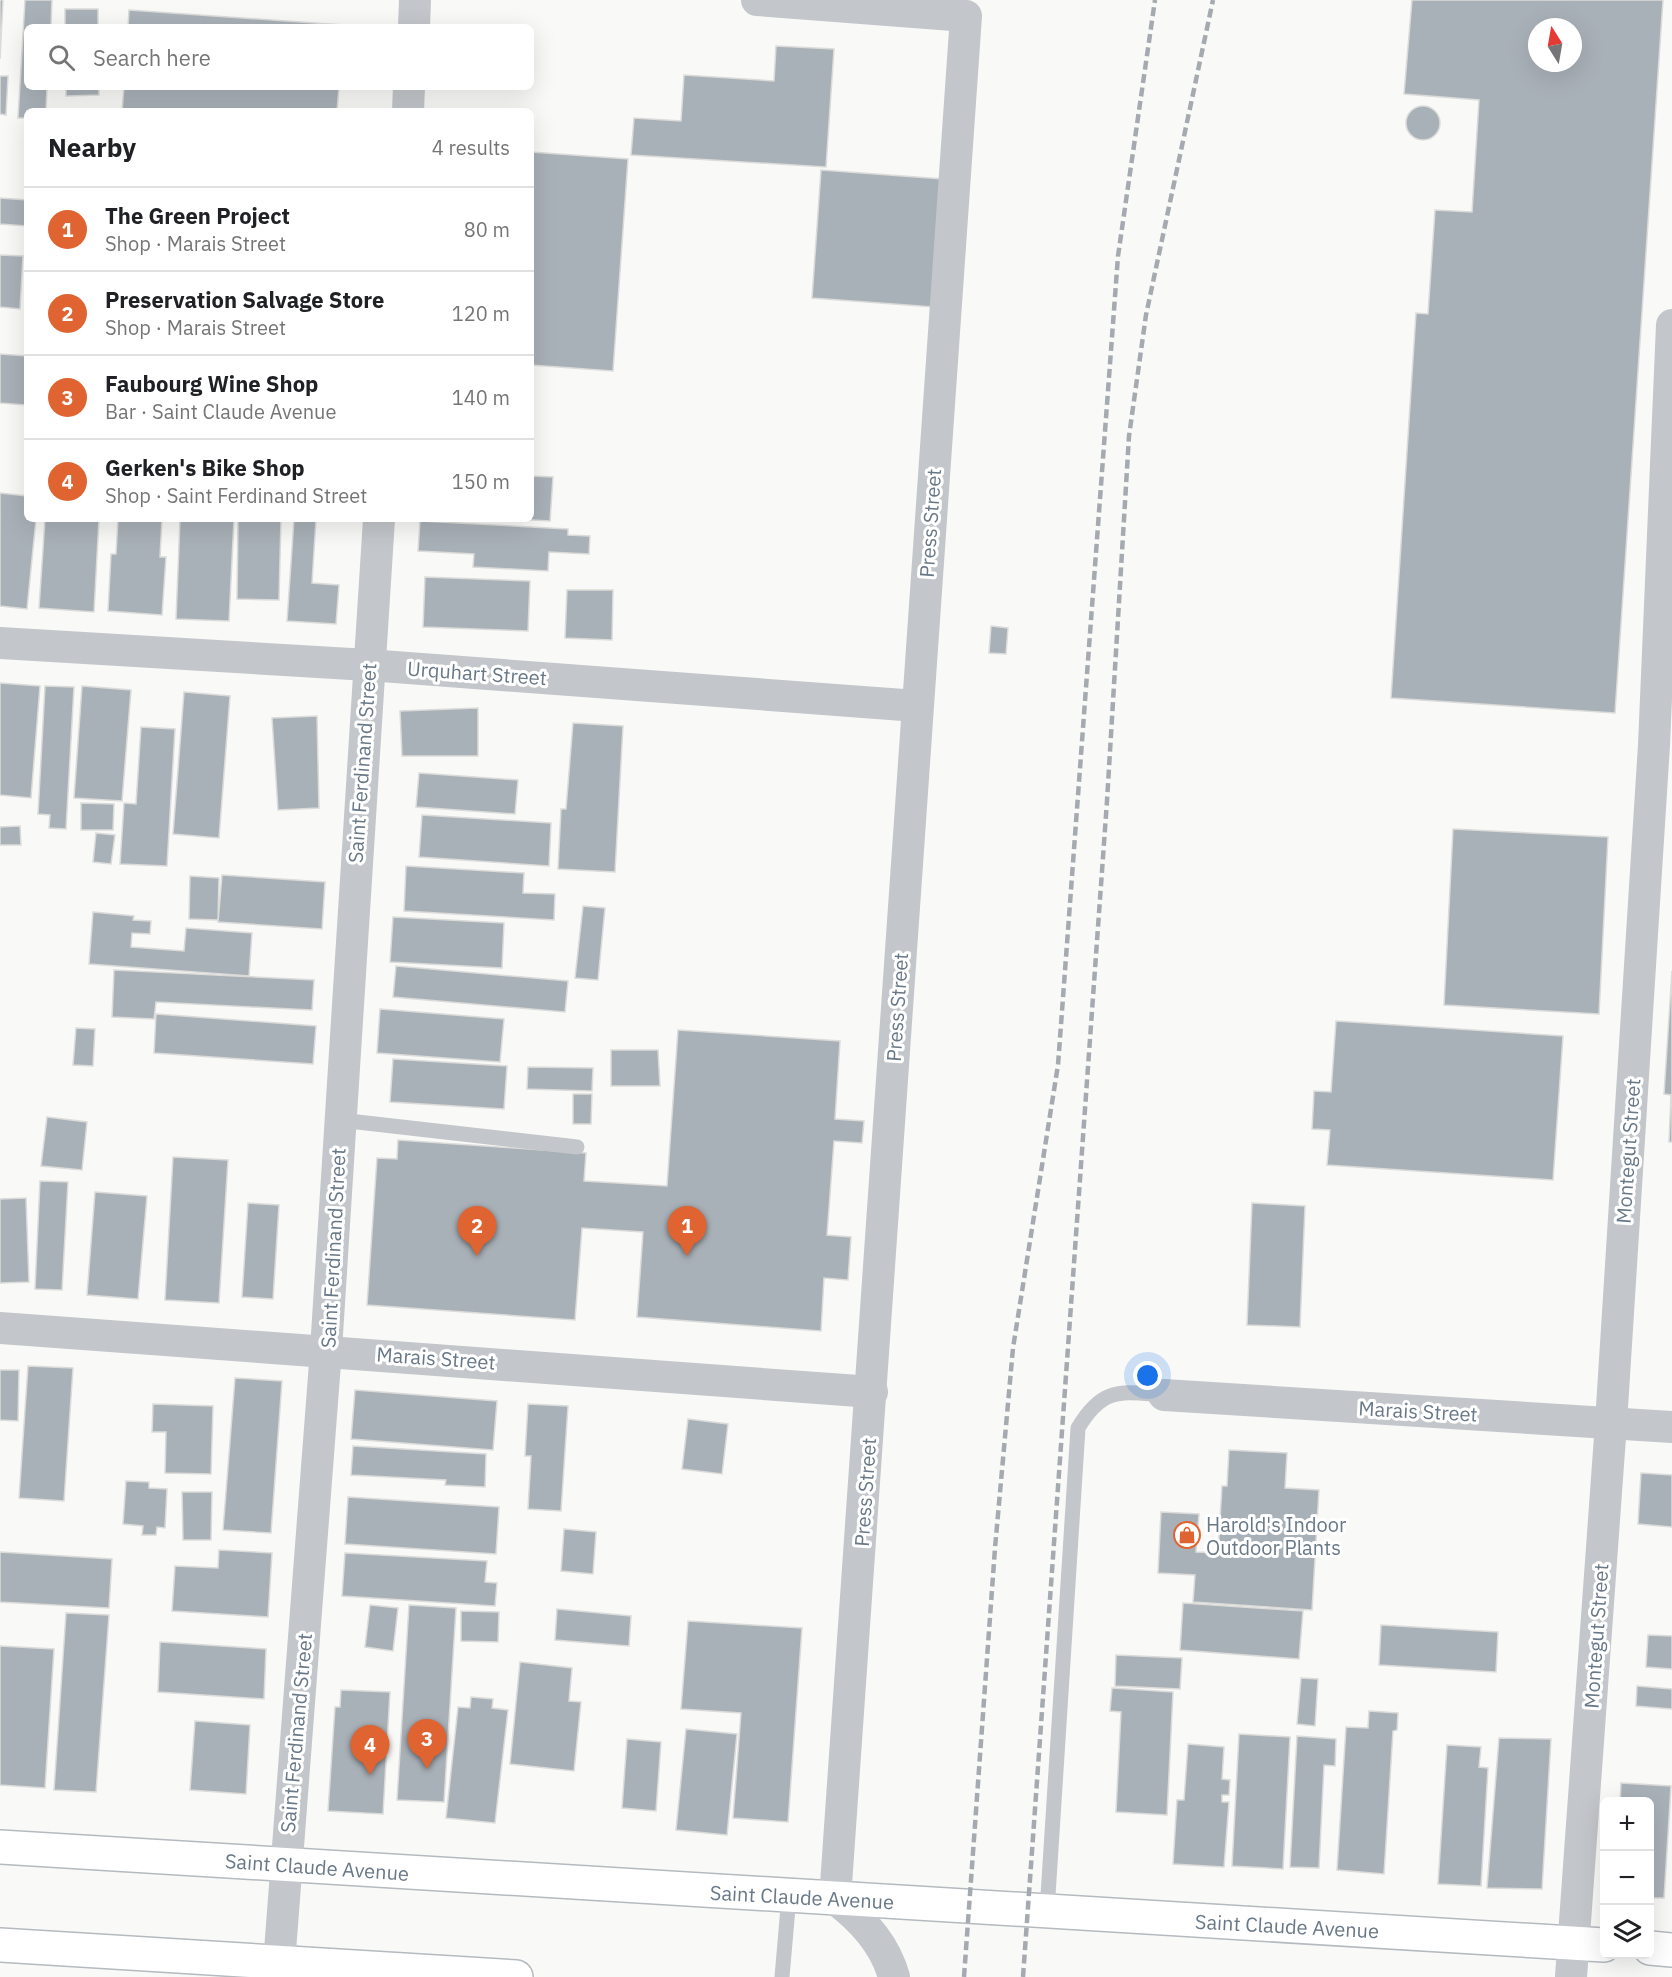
<!DOCTYPE html>
<html lang="en">
<head>
<meta charset="utf-8">
<style>
	:root { --surface:#fff; --page:#f2f2f2; --text:#202124; --muted:#757577; --line:#e0e0e0; --accent:#e06431 }
	body { margin:0; font-family:"IBM Plex Sans",sans-serif; background:var(--page); color:var(--text) }
	.controls { position:absolute; right:18px; bottom:18px; display:grid; overflow:hidden; border-radius:9px; box-shadow:0 6px 24px #0002 }
	.controls button { width:54px; height:54px; display:grid; place-items:center; padding:0; border:0; border-bottom:2px solid var(--line); background:var(--surface); color:var(--text); font:30px sans-serif }
	.compass { position:absolute; left:1528px; top:18px; width:54px; height:54px; border-radius:50%; background:var(--surface); box-shadow:0 6px 24px #0002; rotate:349deg }
	.you { position:absolute; left:1148px; top:1376px; width:21px; height:21px; margin:-15px; border:4px solid #fff; border-radius:50%; background:#1a73e8; box-shadow:0 0 0 9px #1a73e833 }
	.badge { display:grid; place-items:center; width:39px; height:39px; border-radius:50%; background:var(--accent); color:#fff; font-size:20px; font-weight:700 }
	.pin { position:absolute; translate:-50% -50px; filter:drop-shadow(0 2px 3px #0008) }
	.pin::after { content:''; position:absolute; top:32px; width:21px; height:18px; background:inherit; clip-path:polygon(0 0,100% 0,50% 100%) }
	.list { margin:0; padding:0; list-style:none }
	h2 { display:flex; justify-content:space-between; align-items:center; height:78px; margin:0; padding:0 24px; font-size:26px }
	h2 small { font-size:20px; font-weight:400; color:var(--muted) }
	.list li { display:grid; grid-template-columns:39px 1fr auto; gap:18px; align-items:center; box-sizing:border-box; height:84px; padding:0 24px; border-top:2px solid var(--line) }
	.list b { display:block; font-size:22px; white-space:nowrap }
	.list p { margin:0; font-size:20px; white-space:nowrap; color:var(--muted) }
	.list em { font-size:20px; font-style:normal; color:var(--muted) }
	.icon { flex:none; width:33px; height:33px; fill:none; stroke:currentColor; stroke-width:2; stroke-linecap:round; stroke-linejoin:round }
	.map { position:relative; flex:none; width:1672px; height:1977px; overflow:hidden }
	.search { position:absolute; background:var(--surface); box-shadow:0 6px 24px #0002; left:24px; top:24px; width:510px; height:66px; display:flex; align-items:center; gap:15px; box-sizing:border-box; padding:0 21px; border-radius:9px; color:var(--muted); font-size:22px }
	.panel { position:absolute; background:var(--surface); box-shadow:0 6px 24px #0002; left:24px; top:108px; width:510px; height:414px; border-radius:9px }
	.map>svg:first-child { display:block }
	.building { fill:#a9b1b8; stroke:#dbdbd9; stroke-width:1.5; fill-rule:evenodd }
	.lines { fill:none; stroke-linecap:round; stroke-linejoin:round }
	.secondary-casing { stroke:#b5babf; stroke-width:36 }
	.service { stroke:#c3c6ca; stroke-width:15 }
	.minor { stroke:#c3c6ca; stroke-width:32 }
	.secondary { stroke:#fff; stroke-width:33 }
	.rail { stroke:#a4aab0; stroke-width:4.5; stroke-dasharray:9 4.5; stroke-linecap:butt }
	.labels { text-anchor:middle; dominant-baseline:central; stroke-width:6; stroke-linejoin:round; paint-order:stroke }
	.street-label { font-size:20px; fill:#697887; stroke:#fff }
	.poi-label { font-size:20px; fill:#697887; stroke:#fff; text-anchor:start }
</style>
</head>
<body>
<div class="map">
<svg width="1672" height="1977" viewBox="0 0 1672 1977">
	<rect width="100%" height="100%" fill="#f9f9f7"/>
	<g class="building">
		<polygon points="0,0 3,0 0,59"/>
		<polygon points="25,0 52,0 51,27 27,27 27,87 47,87 46,111 27,111 27,118 18,118"/>
		<path d="M1412,0h251l-48,713 -224,-15 25,-385 12,1 7,-104 37,2 7,-112 -75,-6zM1537,27h36v36h-36z"/>
		<rect x="65" y="9" width="33" height="18"/>
		<polygon points="129,10 343,25 343,27 128,27"/>
		<polygon points="776,46 834,49 826,167 631,155 634,118 681,121 684,75 774,81"/>
		<polygon points="0,76 8,76 6,115 0,114"/>
		<polygon points="66,87 99,87 99,95 66,96"/>
		<polygon points="124,87 339,87 337,111 122,111"/>
		<circle cx="1423" cy="123" r="17"/>
		<polygon points="531,152 628,159 613,371 531,365"/>
		<polygon points="821,170 943,179 934,307 812,298"/>
		<polygon points="0,198 27,200 27,226 0,224"/>
		<polygon points="0,255 23,256 20,309 0,307"/>
		<polygon points="0,354 27,356 26,405 0,403"/>
		<polygon points="531,476 553,477 550,521 514,519 531,519"/>
		<polygon points="0,493 27,496 27,519 36,519 27,609 0,606"/>
		<polygon points="45,519 99,519 94,612 39,608"/>
		<polygon points="118,519 162,519 160,557 166,557 162,615 108,611 111,554 116,554"/>
		<polygon points="180,519 234,519 229,621 176,619"/>
		<polygon points="238,519 281,519 279,600 237,599"/>
		<polygon points="294,519 316,519 312,583 339,585 336,624 287,621"/>
		<polygon points="420,521 568,529 568,535 590,536 589,554 549,552 548,571 473,567 474,554 418,551"/>
		<polygon points="425,577 530,581 528,631 423,627"/>
		<polygon points="567,590 613,590 612,640 565,638"/>
		<polygon points="991,626 1008,628 1006,654 989,653"/>
		<polygon points="0,683 40,686 31,798 0,795"/>
		<polygon points="45,686 74,687 66,829 49,828 50,815 38,814"/>
		<polygon points="82,686 131,690 122,801 74,798"/>
		<polygon points="184,692 230,696 219,838 173,834"/>
		<polygon points="478,708 478,756 402,756 400,711"/>
		<polygon points="317,716 319,808 278,810 272,718"/>
		<polygon points="573,723 623,726 615,872 558,869 561,809 566,809"/>
		<polygon points="141,727 175,729 167,866 120,864 124,803 136,804"/>
		<polygon points="419,773 518,780 515,814 416,807"/>
		<polygon points="81,803 114,804 113,830 81,830"/>
		<polygon points="422,815 551,823 549,866 419,857"/>
		<polygon points="20,826 21,845 0,845 0,827"/>
		<polygon points="1453,829 1608,837 1599,1014 1444,1005"/>
		<polygon points="96,833 115,835 111,864 93,862"/>
		<polygon points="406,866 524,873 523,893 555,894 554,920 404,911"/>
		<polygon points="222,875 325,882 322,929 218,922"/>
		<polygon points="190,876 219,878 218,920 189,919"/>
		<polygon points="583,906 605,908 598,980 575,978"/>
		<polygon points="93,912 134,916 133,920 151,921 150,934 132,933 131,947 184,951 186,928 252,933 249,976 89,964"/>
		<polygon points="393,917 504,923 502,968 390,962"/>
		<polygon points="396,966 568,981 565,1012 393,997"/>
		<polygon points="114,970 314,980 312,1010 156,1002 154,1019 112,1017"/>
		<polygon points="1672,971 1672,1142 1669,1142 1671,1095 1664,1094"/>
		<polygon points="380,1009 504,1019 500,1062 377,1053"/>
		<polygon points="156,1014 316,1026 313,1064 154,1053"/>
		<polygon points="1336,1021 1563,1036 1553,1180 1327,1165 1330,1130 1312,1129 1314,1091 1331,1092"/>
		<polygon points="76,1028 95,1029 93,1066 73,1065"/>
		<polygon points="678,1030 840,1041 835,1119 864,1121 862,1143 834,1141 827,1235 851,1237 848,1280 824,1278 821,1331 637,1317 643,1232 582,1228 575,1320 367,1305 377,1158 397,1159 398,1140 586,1153 584,1181 667,1186"/>
		<polygon points="611,1050 658,1050 660,1086 611,1086"/>
		<polygon points="393,1059 507,1066 504,1109 390,1102"/>
		<polygon points="528,1067 593,1068 592,1091 527,1089"/>
		<polygon points="573,1094 592,1094 591,1124 573,1124"/>
		<polygon points="47,1117 87,1122 82,1170 41,1166"/>
		<polygon points="173,1157 228,1160 219,1303 165,1300"/>
		<polygon points="40,1181 68,1182 62,1290 35,1289"/>
		<polygon points="95,1192 147,1196 138,1299 87,1295"/>
		<polygon points="26,1198 29,1282 0,1283 0,1199"/>
		<polygon points="248,1203 279,1205 273,1299 242,1297"/>
		<polygon points="1252,1203 1305,1206 1300,1327 1247,1325"/>
		<polygon points="28,1366 73,1368 64,1501 19,1498"/>
		<polygon points="0,1370 19,1370 18,1421 0,1420"/>
		<polygon points="235,1378 282,1381 271,1533 223,1530"/>
		<polygon points="355,1390 497,1401 493,1450 351,1439"/>
		<polygon points="153,1404 213,1406 211,1474 165,1473 166,1432 152,1432"/>
		<polygon points="528,1404 568,1406 561,1511 528,1509 531,1456 525,1456"/>
		<polygon points="688,1419 728,1424 722,1474 682,1469"/>
		<polygon points="353,1446 486,1454 485,1487 445,1485 446,1480 351,1475"/>
		<polygon points="1229,1450 1287,1453 1285,1488 1319,1490 1312,1610 1193,1602 1195,1575 1158,1573 1161,1512 1199,1514 1196,1552 1218,1553 1222,1486 1227,1486"/>
		<polygon points="1641,1473 1672,1475 1672,1527 1638,1524"/>
		<polygon points="126,1481 149,1482 149,1488 167,1489 165,1528 157,1527 156,1535 142,1535 143,1526 123,1524"/>
		<polygon points="182,1492 212,1492 211,1540 183,1540"/>
		<polygon points="348,1497 499,1507 496,1554 345,1544"/>
		<polygon points="564,1529 596,1532 593,1574 561,1571"/>
		<polygon points="219,1550 272,1553 268,1617 172,1611 175,1566 218,1568"/>
		<polygon points="0,1552 112,1559 109,1608 0,1602"/>
		<polygon points="345,1553 487,1561 485,1582 497,1583 495,1606 342,1596"/>
		<polygon points="1183,1603 1303,1611 1299,1659 1180,1650"/>
		<polygon points="370,1605 398,1608 393,1651 365,1647"/>
		<polygon points="409,1605 456,1608 444,1802 397,1800"/>
		<polygon points="557,1609 631,1616 629,1646 555,1640"/>
		<polygon points="461,1611 499,1612 498,1642 461,1641"/>
		<polygon points="66,1613 109,1615 96,1792 54,1790"/>
		<polygon points="688,1621 802,1628 788,1822 733,1818 741,1713 681,1709"/>
		<polygon points="1381,1625 1498,1632 1496,1672 1379,1665"/>
		<polygon points="1648,1635 1672,1636 1672,1669 1646,1667"/>
		<polygon points="160,1642 266,1649 264,1699 158,1692"/>
		<polygon points="0,1646 54,1649 45,1788 0,1785"/>
		<polygon points="1116,1655 1182,1658 1180,1689 1115,1686"/>
		<polygon points="520,1662 572,1668 569,1701 581,1702 574,1771 510,1764"/>
		<polygon points="1301,1678 1318,1679 1315,1726 1297,1724"/>
		<polygon points="1637,1686 1672,1689 1672,1709 1636,1706"/>
		<polygon points="1112,1688 1173,1692 1167,1815 1116,1812 1121,1712 1110,1711"/>
		<polygon points="341,1690 390,1692 383,1814 328,1811 335,1707 340,1707"/>
		<polygon points="471,1697 493,1699 492,1708 508,1710 495,1823 446,1818 458,1707 470,1708"/>
		<polygon points="1369,1711 1398,1713 1397,1730 1393,1731 1384,1874 1337,1870 1346,1727 1368,1728"/>
		<polygon points="195,1721 250,1725 246,1794 190,1790"/>
		<polygon points="686,1729 737,1734 727,1835 676,1830"/>
		<polygon points="1239,1734 1290,1737 1283,1869 1232,1866"/>
		<polygon points="1297,1736 1336,1739 1335,1766 1324,1765 1319,1868 1290,1867"/>
		<polygon points="1499,1738 1551,1739 1542,1889 1487,1888"/>
		<polygon points="627,1739 661,1742 656,1811 622,1808"/>
		<polygon points="1188,1744 1224,1747 1222,1779 1230,1780 1229,1795 1222,1795 1222,1802 1229,1802 1224,1867 1173,1864 1177,1800 1184,1800"/>
		<polygon points="1447,1745 1481,1747 1479,1767 1488,1768 1481,1886 1438,1884"/>
		<polygon points="1621,1783 1671,1786 1664,1898 1650,1898 1650,1802 1620,1802"/>
	</g>
	<g class="lines">
		<defs>
			<g id="secondary">
				<polyline points="0,1847 1604,1945"/>
				<polyline points="0,1945 516,1977"/>
				<polyline points="1650,1948 1672,1950"/>
			</g>
		</defs>
		<use href="#secondary" class="secondary-casing"/>
		<g class="service">
			<polyline points="340,1120 577,1147"/>
			<path d="M1047,1911l31,-483c25,-42 43,-36 86,-33"/>
			<polyline points="782,1977 789,1896"/>
		</g>
		<g class="minor">
			<path d="M757,0l209,16c-45,627 -87,1255 -131,1883 27,20 50,45 59,78"/>
			<polyline points="414,27 415,0"/>
			<polyline points="408,111 409,87"/>
			<polyline points="0,643 368,665 917,706"/>
			<polyline points="0,1328 872,1392"/>
			<polyline points="1164,1395 1672,1427"/>
			<polyline points="278,1977 326,1350 379,519"/>
			<polyline points="1571,1977 1611,1423 1654,745 1672,325"/>
		</g>
		<use href="#secondary" class="secondary"/>
		<g class="rail">
			<polyline points="964,1977 995,1548 1013,1348 1058,1065 1118,256 1155,0"/>
			<polyline points="1023,1977 1107,801 1129,436 1146,315 1213,0"/>
		</g>
	</g>
	<defs>
		<symbol id="shop-ring" viewBox="-11 -11 22 22"><circle r="9.5" fill="#fff" stroke="#e06431" stroke-width="1.5"/><path d="M-5-2.5h2.3a2.7 3.5 0 0 1 5.4 0H5L5.5 6h-11ZM-1.5-2.5h3a1.5 2.3 0 0 0-3 0Z" fill="#e06431"/></symbol>
	</defs>
	<g fill-rule="evenodd">
		<use href="#shop-ring" x="1172" y="1520" width="30" height="30"/>
	</g>
	<g class="labels">
		<g class="street-label">
			<text transform="translate(930 523) rotate(-86)">Press Street</text>
			<text transform="translate(477 673) rotate(4)">Urquhart Street</text>
			<text transform="translate(362 763) rotate(-86)">Saint Ferdinand Street</text>
			<text transform="translate(897 1007) rotate(-86)">Press Street</text>
			<text transform="translate(1628 1151) rotate(-86)">Montegut Street</text>
			<text transform="translate(333 1248) rotate(-87)">Saint Ferdinand Street</text>
			<text transform="translate(436 1358) rotate(4)">Marais Street</text>
			<text transform="translate(1418 1411) rotate(3)">Marais Street</text>
			<text transform="translate(865 1492) rotate(-86)">Press Street</text>
			<text transform="translate(1596 1636) rotate(-86)">Montegut Street</text>
			<text transform="translate(296 1733) rotate(-85)">Saint Ferdinand Street</text>
			<text transform="translate(317 1867) rotate(4)">Saint Claude Avenue</text>
			<text transform="translate(802 1897) rotate(3)">Saint Claude Avenue</text>
			<text transform="translate(1287 1926) rotate(3)">Saint Claude Avenue</text>
		</g>
		<g class="poi-label">
			<text x="1206" y="1524">Harold's Indoor<tspan x="1206" dy="23">Outdoor Plants</tspan></text>
		</g>
	</g>
</svg>
<div class="controls">
<button>+</button>
<button>−</button>
<button><svg class="icon" aria-label="layers" viewBox="0 0 24 24"><path d="M12 4l9 5-9 5-9-5zM3 14l9 5 9-5"/></svg></button>
</div>
<svg class="compass" viewBox="-18 -18 36 36"><path d="M0-13l5 13h-10z" fill="#e53935"/><path d="M0 13l5-13h-10z" fill="#757577"/></svg>
<div class="you"></div>
<div class="pin badge" style="left:687px;top:1256px">1</div>
<div class="pin badge" style="left:477px;top:1256px">2</div>
<div class="pin badge" style="left:427px;top:1769px">3</div>
<div class="pin badge" style="left:370px;top:1775px">4</div>
<div class="search"><svg class="icon" aria-label="search" viewBox="0 0 24 24"><circle cx="10" cy="10" r="6"/><path d="M15 15l6 6"/></svg>Search here</div>
<section class="panel">
<h2>Nearby<small>4 results</small></h2>
<ul class="list">
<li><span class="badge">1</span><div><b>The Green Project</b><p>Shop · Marais Street</p></div><em>80 m</em></li>
<li><span class="badge">2</span><div><b>Preservation Salvage Store</b><p>Shop · Marais Street</p></div><em>120 m</em></li>
<li><span class="badge">3</span><div><b>Faubourg Wine Shop</b><p>Bar · Saint Claude Avenue</p></div><em>140 m</em></li>
<li><span class="badge">4</span><div><b>Gerken's Bike Shop</b><p>Shop · Saint Ferdinand Street</p></div><em>150 m</em></li>
</ul>
</section>
</div>
</body>
</html>
